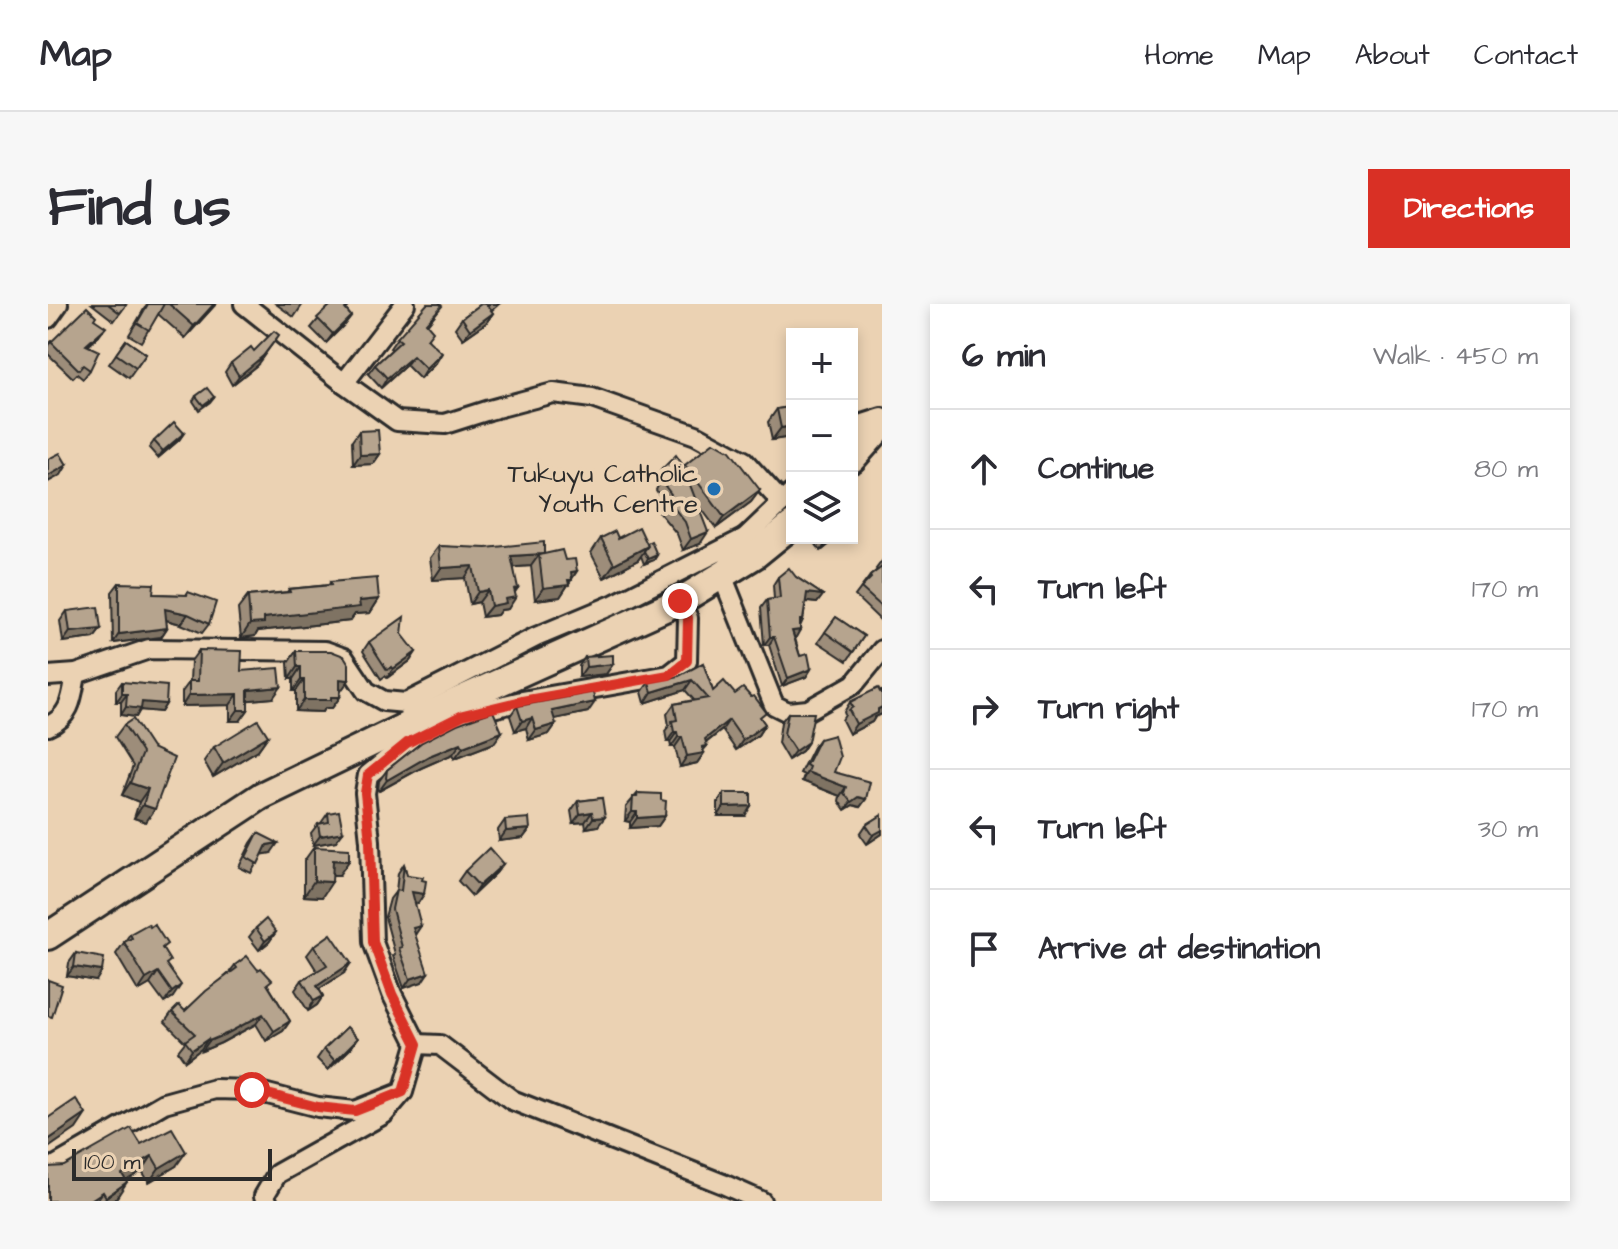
<!DOCTYPE html>
<html lang="en">
<head>
<meta charset="utf-8">
<style>
	:root { --surface:#fff; --page:#f7f7f7; --text:#2b2b33; --muted:#7c7c81; --line:#e1e1e2; --accent:#d93025 }
	body { margin:0; font-family:"Architects Daughter",sans-serif; background:var(--page); color:var(--text) }
	.controls { position:absolute; right:24px; top:24px; display:grid; overflow:hidden; border-radius:0px; box-shadow:0 4px 12px #0003 }
	.controls button { width:72px; height:72px; display:grid; place-items:center; padding:0; border:0; border-bottom:2px solid var(--line); background:var(--surface); color:var(--text); font:40px sans-serif }
	.scale { position:absolute; left:24px; bottom:20px; width:200px; box-sizing:border-box; padding-left:8px; border:4px solid #2b2b2b; border-top:0; font-size:22px; line-height:28px; white-space:nowrap; color:#2b2b2b; -webkit-text-stroke:6px #ebd2b3; paint-order:stroke }
	.stop { position:absolute; width:24px; height:24px; margin:-18px; border:6px solid #d93025; border-radius:50%; background:#fff }
	.stop.end { background:#d93025; border-color:#fff; box-shadow:0 2px 8px #0008 }
	.list { margin:0; padding:0; list-style:none }
	h2 { display:flex; justify-content:space-between; align-items:center; height:104px; margin:0; padding:0 32px; font-size:34px }
	h2 small { font-size:26px; font-weight:400; color:var(--muted) }
	.list li { display:grid; grid-template-columns:52px 1fr auto; gap:24px; align-items:center; box-sizing:border-box; height:120px; padding:0 32px; border-top:2px solid var(--line) }
	.list b { display:block; font-size:30px; white-space:nowrap }
	.list em { font-size:26px; font-style:normal; color:var(--muted) }
	.icon { flex:none; width:44px; height:44px; fill:none; stroke:currentColor; stroke-width:2; stroke-linecap:round; stroke-linejoin:round }
	.map { position:relative; flex:none; width:834px; height:897px; overflow:hidden; border-radius:0px }
	header { display:flex; align-items:center; gap:48px; box-sizing:border-box; height:112px; padding:0 40px; background:var(--surface); border-bottom:2px solid var(--line) }
	header strong { font-size:38px }
	nav { display:flex; gap:44px; margin-inline-start:auto; font-size:28px }
	.intro { display:flex; align-items:center; justify-content:space-between; box-sizing:border-box; height:192px; padding:0 48px }
	h1 { margin:0; font-size:56px }
	.button { padding:20px 36px; border-radius:0px; background:var(--accent); color:#fff; font-size:28px; font-weight:700 }
	main { display:flex; gap:48px; padding:0 48px }
	aside { flex:1; background:var(--surface); border-radius:0px; box-shadow:0 4px 12px #0003 }
	.map>svg:first-child { display:block }
	.lines { fill:none; stroke-linecap:round; stroke-linejoin:round }
	.minor-casing { stroke:#2b2b2b; stroke-width:24 }
	.highway-casing { stroke:#2b2b2b; stroke-width:32 }
	.minor { stroke:#ebd2b3; stroke-width:18 }
	.highway { stroke:#ebd2b3; stroke-width:26 }
	.wall { fill:#9d8d7a; stroke:#2b2b2b; stroke-width:2 }
	.shaded-wall { fill:#7f7363; stroke:#2b2b2b; stroke-width:2 }
	.building { fill:#b6a48e; stroke:#2b2b2b; stroke-width:2 }
	.route { stroke:#d93025; stroke-width:10 }
	.poi-dot { fill:#1f6fb2; stroke:#ebd2b3; stroke-width:3 }
	.labels { text-anchor:middle; dominant-baseline:central; stroke-width:8; stroke-linejoin:round; paint-order:stroke }
	.poi-label { font-size:26px; fill:#2b2b2b; stroke:#ebd2b3; text-anchor:end }
</style>
</head>
<body>
<header>
<strong>Map</strong>
<nav><a>Home</a><a>Map</a><a>About</a><a>Contact</a></nav>
</header>
<div class="intro"><h1>Find us</h1><a class="button">Directions</a></div>
<main>
<div class="map">
<svg width="834" height="897" viewBox="0 0 834 897">
	<rect width="100%" height="100%" fill="#ebd2b3"/>
	<filter id="ink" filterUnits="userSpaceOnUse"><feTurbulence type="fractalNoise" baseFrequency=".0125" numOctaves="2"/><feDisplacementMap in="SourceGraphic" scale="16" xChannelSelector="R" yChannelSelector="G"/><feConvolveMatrix kernelMatrix="1 2 1 2 8 2 1 2 1" color-interpolation-filters="sRGB"/></filter>
	<g filter="url(#ink)">
		<g class="lines">
			<defs>
				<g id="minor">
					<polyline points="196,0 296,79 349,117 397,120 441,106 505,89 544,94 648,131 696,157 734,199"/>
					<polyline points="0,14 10,0"/>
					<polyline points="296,79 357,0"/>
					<polyline points="804,127 809,122 834,114"/>
					<polyline points="744,189 697,234 674,271 726,401 740,408 760,406 806,380 834,346"/>
					<polyline points="0,372 28,370 101,345 277,347 296,354 318,387 336,397 358,399 366,419"/>
					<polyline points="358,399 488,333 567,300 697,234"/>
					<polyline points="415,411 474,397 621,371 639,357 640,314 632,297"/>
					<path d="M0,422c23,-9 24,-30 28,-52"/>
					<polyline points="369,740 392,741 464,796 675,880 713,897"/>
					<polyline points="0,866 116,799 167,785 204,786 270,803 307,807 355,788 369,740 344,690 325,638 322,537 317,489 320,471 359,439 415,411 410,397"/>
					<polyline points="219,897 216,892 229,870 336,810 353,790"/>
				</g>
				<g id="highway">
					<polyline points="804,155 834,121"/>
					<polyline points="0,632 213,492 410,397 632,297 707,251 744,221"/>
				</g>
			</defs>
			<use href="#minor" class="minor-casing"/>
			<use href="#highway" class="highway-casing"/>
			<use href="#minor" class="minor"/>
			<use href="#highway" class="highway"/>
		</g>
		<g class="wall">
			<polygon points="44,0 60,0 78,1 66,17"/>
			<polygon points="99,0 168,0 137,34 110,10 93,38 81,31"/>
			<polygon points="228,0 255,0 246,13"/>
			<polygon points="283,0 303,0 298,6 303,12 296,21 278,39 263,24"/>
			<polygon points="433,0 451,0 443,7 445,9 438,19 415,35 407,24 414,14"/>
			<polygon points="394,2 379,21 380,35 388,59 372,75 358,61 333,84 320,70 327,61 344,45 342,44 349,34"/>
			<polygon points="46,15 51,32 40,42 42,66 35,75 29,70 25,74 0,50 0,43 3,38"/>
			<polygon points="78,36 98,50 81,74 61,60"/>
			<polygon points="183,59 209,61 184,81 177,68"/>
			<polygon points="148,92 166,93 162,98 151,106 145,97"/>
			<polygon points="744,98 744,133 724,136 720,118 729,105 737,104 740,99"/>
			<polygon points="311,127 332,150 325,160 305,161 304,137"/>
			<polygon points="136,129 131,136 110,154 101,144 106,137"/>
			<polygon points="637,161 712,186 703,198 668,224 650,200 652,240 635,246 629,230 609,206 613,200 609,194 611,191 608,186 610,182 606,177 614,165 636,163"/>
			<polygon points="553,234 570,234 599,239 609,251 606,256 596,260 593,252 590,256 556,274 543,249"/>
			<polygon points="763,234 789,234 773,247"/>
			<polygon points="391,242 496,250 517,256 529,267 512,293 487,296 483,262 466,263 467,288 460,305 453,306 449,311 434,313 431,298 422,300 417,274 385,276 382,254"/>
			<polygon points="834,257 834,318 807,292 822,272 829,266 828,265"/>
			<polygon points="730,273 748,273 775,291 769,299 758,298 755,316 747,334 752,352 763,365 758,373 734,382 721,341 716,341 713,304 719,296 726,295 725,281"/>
			<polygon points="282,278 331,295 322,309 307,310 302,317 210,327 207,332 193,334 190,305 200,292 239,288 241,285 281,281"/>
			<polygon points="71,279 105,290 138,291 140,288 161,320 154,329 133,320 118,316 119,324 113,333 65,339 64,288"/>
			<polygon points="19,307 53,325 46,334 15,338 12,317"/>
			<polygon points="788,313 816,332 799,357 770,338"/>
			<polygon points="321,338 368,348 362,357 339,374 337,372 333,375 315,347"/>
			<polygon points="151,346 193,367 225,394 200,396 200,406 192,417 182,417 182,401 134,402 134,388 142,377 143,357"/>
			<polygon points="248,347 293,387 292,393 284,404 277,404 275,408 248,407 248,387 245,387 245,375 241,375 240,359"/>
			<polygon points="537,353 565,360 558,370 531,373 531,362"/>
			<polygon points="655,359 665,387 687,390 713,415 717,420 710,431 688,446 674,426 658,439 659,442 655,446 656,449 649,459 632,463 627,443 623,443 622,438 619,438 617,427 621,422 619,410 626,400 646,396 637,386 597,399 594,388 601,378 631,372"/>
			<polygon points="74,378 118,400 113,408 92,406 88,413 73,411 73,398 68,398 68,386"/>
			<polygon points="834,387 834,410 827,413 824,418 801,430 794,416 797,411 796,408 802,398"/>
			<polygon points="469,402 540,408 506,415 508,420 501,430 481,436 478,424 467,427 462,412"/>
			<polygon points="740,409 760,438 754,447 740,456 730,439 733,418"/>
			<polygon points="76,421 104,444 98,518 86,514 91,498 74,491 85,462 67,433"/>
			<polygon points="220,432 210,446 165,473 156,457 166,443"/>
			<polygon points="771,435 786,468 818,495 812,503 805,501 797,506 791,497 792,492 754,477 756,471 752,469 765,443"/>
			<polygon points="374,438 446,439 407,454 405,450 373,464 331,487 330,486 331,477 339,466"/>
			<polygon points="590,489 613,496 617,512 610,522 582,524 582,518 577,517 578,503"/>
			<polygon points="676,489 697,512 670,512 670,499"/>
			<polygon points="554,494 550,522 538,524 537,518 525,519 523,507 530,497"/>
			<polygon points="280,509 288,537 265,541 263,529 270,520 273,519"/>
			<polygon points="834,511 834,530 819,540 812,530 818,521"/>
			<polygon points="457,516 482,525 475,534 451,537 450,526"/>
			<polygon points="210,529 223,549 214,550 203,569 191,563 203,539"/>
			<polygon points="266,543 291,571 284,571 274,593 256,592 256,557"/>
			<polygon points="356,560 359,571 376,590 370,599 367,598 367,631 374,678 356,684 345,652 347,650 337,613 342,595 348,587 350,569"/>
			<polygon points="455,560 448,569 424,592 410,577 417,567"/>
			<polygon points="208,624 228,628 221,638 211,646 201,633"/>
			<polygon points="82,630 115,646 125,693 116,699 102,680 90,687 68,650"/>
			<polygon points="266,642 296,669 271,685 275,692 269,701 260,707 247,686 254,676 269,667 259,651"/>
			<polygon points="28,649 48,677 19,672 21,659"/>
			<polygon points="187,661 220,681 242,717 235,727 218,737 208,720 173,739 154,747 153,745 137,757 130,747 137,738 117,718 124,708 137,707 180,670"/>
			<polygon points="303,744 280,766 269,755 276,745"/>
			<polygon points="93,840 128,862 101,878 94,867 78,876 69,893 63,897 0,897 16,862"/>
		</g>
		<g class="shaded-wall">
			<polygon points="166,0 168,0 137,34 146,22"/>
			<polygon points="445,9 438,19 415,35 422,26"/>
			<polygon points="303,12 296,21 278,39 285,30"/>
			<polygon points="58,23 51,32 31,50 38,41"/>
			<polygon points="231,31 209,61 184,81 191,72"/>
			<polygon points="394,49 388,59 372,75 378,65"/>
			<polygon points="365,52 358,61 333,84 339,74"/>
			<polygon points="744,122 744,133 724,136 733,124"/>
			<polygon points="136,129 131,136 110,154 115,147"/>
			<polygon points="332,150 325,160 305,161 312,151"/>
			<polygon points="19,161 13,171 0,178 0,172"/>
			<polygon points="712,186 703,198 668,224 676,213"/>
			<polygon points="660,228 652,240 635,246 643,235"/>
			<polygon points="784,234 789,234 773,247 779,237"/>
			<polygon points="600,242 590,256 556,274 566,260"/>
			<polygon points="495,250 491,251 483,262 455,264 463,252"/>
			<polygon points="609,251 606,256 596,260 600,255"/>
			<polygon points="425,262 417,274 385,276 393,264"/>
			<polygon points="529,267 512,293 487,296 495,284 523,268"/>
			<polygon points="470,284 463,294 468,293 460,305 453,306 449,311 434,313 443,302 466,285"/>
			<polygon points="440,286 431,298 422,300 430,288"/>
			<polygon points="759,289 775,291 769,299 753,297"/>
			<polygon points="331,295 322,309 307,310 302,317 210,327 207,332 193,334 202,320 216,314 311,297"/>
			<polygon points="117,305 140,310 133,320 111,314"/>
			<polygon points="119,324 113,333 65,339 71,330"/>
			<polygon points="53,325 46,334 15,338 22,328"/>
			<polygon points="752,326 747,335 744,327"/>
			<polygon points="722,333 726,333 721,341 716,341"/>
			<polygon points="368,348 362,357 339,374 345,365"/>
			<polygon points="565,360 558,370 531,373 538,363"/>
			<polygon points="249,363 253,363 245,375 241,375"/>
			<polygon points="763,365 758,373 734,382 740,374"/>
			<polygon points="292,375 301,376 293,387 284,387"/>
			<polygon points="253,376 256,376 248,387 245,387"/>
			<polygon points="644,376 637,386 597,399 604,388"/>
			<polygon points="233,383 225,394 192,397 200,386"/>
			<polygon points="74,390 79,390 73,398 68,398"/>
			<polygon points="190,390 182,401 134,402 141,391"/>
			<polygon points="283,393 292,393 284,404 277,404 275,408 248,407 256,396"/>
			<polygon points="94,398 118,400 113,408 92,406 88,413 73,411 78,403"/>
			<polygon points="547,398 540,408 497,417 504,407"/>
			<polygon points="834,403 834,410 827,413 824,418 801,430 808,420"/>
			<polygon points="190,406 200,406 192,417 182,417"/>
			<polygon points="484,414 478,424 467,427 474,417"/>
			<polygon points="681,416 674,426 650,445 657,435"/>
			<polygon points="508,420 501,430 481,436 488,426"/>
			<polygon points="717,420 710,431 688,446 695,436"/>
			<polygon points="454,428 446,439 407,454 415,443"/>
			<polygon points="626,428 629,428 622,438 619,438"/>
			<polygon points="220,432 210,446 165,473 175,459"/>
			<polygon points="630,433 634,433 627,443 623,443"/>
			<polygon points="760,438 754,447 740,456 747,447"/>
			<polygon points="413,439 405,450 373,464 331,487 339,476 381,452"/>
			<polygon points="659,442 653,449 656,449 649,459 632,463 639,452 654,443"/>
			<polygon points="759,468 798,483 792,492 754,477"/>
			<polygon points="82,479 100,485 91,498 74,491"/>
			<polygon points="810,493 818,495 812,503 805,501 797,506 803,498"/>
			<polygon points="95,501 107,505 98,518 86,514"/>
			<polygon points="703,502 697,512 670,512 676,503"/>
			<polygon points="544,508 537,518 525,519 532,510"/>
			<polygon points="584,508 589,508 582,518 577,517"/>
			<polygon points="617,512 610,522 582,524 589,514"/>
			<polygon points="557,513 550,522 538,524 545,514"/>
			<polygon points="482,525 475,534 451,537 458,527"/>
			<polygon points="834,526 834,530 819,540 825,531"/>
			<polygon points="295,528 288,537 265,541 272,532"/>
			<polygon points="230,539 223,549 212,551 219,541"/>
			<polygon points="285,556 301,557 291,571 275,571"/>
			<polygon points="455,560 448,569 424,592 431,582"/>
			<polygon points="266,577 284,578 274,593 256,592"/>
			<polygon points="364,588 376,590 370,599 358,597"/>
			<polygon points="373,622 367,631 365,624"/>
			<polygon points="228,628 221,638 211,646 217,637"/>
			<polygon points="303,659 296,669 262,691 269,682"/>
			<polygon points="26,663 54,667 48,677 19,672"/>
			<polygon points="110,668 102,680 90,687 98,675"/>
			<polygon points="380,669 374,678 356,684 362,675"/>
			<polygon points="133,681 125,693 116,699 124,688"/>
			<polygon points="275,692 269,701 260,707 266,697"/>
			<polygon points="215,710 208,720 173,739 154,747 161,737"/>
			<polygon points="242,717 235,727 218,737 226,727"/>
			<polygon points="310,734 303,744 280,766 287,757"/>
			<polygon points="160,735 153,745 137,757 144,746"/>
			<polygon points="38,810 28,825 0,844 0,836"/>
			<polygon points="138,848 128,862 101,878 111,864"/>
			<polygon points="104,852 94,867 64,885 74,870"/>
			<polygon points="79,878 69,893 63,897 56,897 58,893"/>
			<polygon points="55,888 48,897 41,897"/>
		</g>
		<g class="building">
			<polygon points="60,0 77,0 78,1 72,9"/>
			<polygon points="100,0 116,0 101,26 89,19"/>
			<polygon points="121,0 166,0 146,22"/>
			<polygon points="284,0 301,0 297,5 303,12 285,30 269,14"/>
			<polygon points="379,0 392,0 394,2 378,19 385,27 379,35 394,49 378,65 365,52 339,74 327,61 353,37 349,34"/>
			<polygon points="433,0 438,0 445,9 422,26 414,14"/>
			<polygon points="39,3 48,12 46,15 58,23 38,41 51,47 42,66 35,61 31,66 3,38"/>
			<polygon points="226,27 231,31 215,52 191,72 183,59 203,43 206,47"/>
			<polygon points="78,36 98,50 88,64 68,50"/>
			<polygon points="159,84 166,93 155,101 148,92"/>
			<polygon points="744,98 744,122 733,124 729,105 741,103 740,99"/>
			<polygon points="126,118 136,129 115,147 106,137"/>
			<polygon points="330,126 332,150 312,151 311,127"/>
			<polygon points="666,138 682,147 712,186 676,213 637,161"/>
			<polygon points="12,149 19,161 0,172 0,155"/>
			<polygon points="628,151 634,160 660,228 643,235 637,218 618,194 623,190 617,182 620,180 616,174 619,171 614,165"/>
			<polygon points="591,223 600,242 566,260 553,234 567,227 570,234"/>
			<polygon points="603,237 609,251 600,255 596,247 600,242 599,239"/>
			<polygon points="496,238 496,250 514,246 517,256 527,255 529,267 523,268 524,276 520,276 521,281 495,284 491,251 495,250 463,252 470,284 466,285 468,293 457,295 458,299 443,302 440,286 430,288 425,262 393,264 391,242 438,244"/>
			<polygon points="834,263 834,303 813,284 823,274 822,272"/>
			<polygon points="741,264 748,273 775,291 759,289 755,316 752,316 752,326 744,327 752,352 760,350 763,365 740,374 726,333 722,333 719,296 732,294 730,273"/>
			<polygon points="329,274 331,295 311,297 312,303 216,314 216,319 202,320 200,292 242,288 241,285 283,281 282,278"/>
			<polygon points="71,279 106,280 105,290 139,291 140,288 168,298 161,320 140,310 117,305 119,324 71,330"/>
			<polygon points="50,303 53,325 22,328 19,307"/>
			<polygon points="356,313 354,330 368,348 345,365 344,363 339,366 321,338"/>
			<polygon points="788,313 816,332 805,348 777,328"/>
			<polygon points="151,346 194,347 193,367 231,364 233,383 200,386 200,406 190,406 190,390 141,391 141,377 150,377"/>
			<polygon points="248,347 283,347 296,352 301,360 301,376 292,375 292,393 283,393 283,396 256,396 256,376 253,376 253,363 249,363"/>
			<polygon points="565,351 565,360 538,363 537,353"/>
			<polygon points="655,359 665,387 676,377 687,390 695,384 703,393 706,392 718,408 712,413 717,420 695,436 681,416 657,435 659,442 654,443 656,449 639,452 634,433 630,433 629,428 626,428 624,417 629,416 626,400 660,394 644,376 604,388 601,378 631,372"/>
			<polygon points="74,378 119,382 118,400 94,398 93,405 78,403 79,390 74,390"/>
			<polygon points="830,384 832,388 834,387 834,403 830,405 830,409 808,420 801,406 805,403 802,398"/>
			<polygon points="545,388 547,398 504,407 508,420 488,426 484,414 474,417 469,402"/>
			<polygon points="445,407 454,428 415,443 413,439 381,452 339,476 338,474 339,466 374,438 409,420"/>
			<polygon points="740,409 766,409 760,438 747,447 736,430"/>
			<polygon points="85,415 104,444 126,454 107,505 95,501 100,485 82,479 94,449 76,421"/>
			<polygon points="210,416 220,432 175,459 166,443"/>
			<polygon points="786,431 792,453 786,468 822,478 818,495 810,493 803,498 796,489 798,483 759,468 761,463 758,461 771,435"/>
			<polygon points="590,489 613,490 613,496 618,497 617,512 589,514 589,508 584,508 585,493 589,493"/>
			<polygon points="676,489 703,489 703,502 676,503"/>
			<polygon points="554,494 557,513 545,514 544,508 532,510 530,497"/>
			<polygon points="291,507 295,528 272,532 270,520 281,518 280,509"/>
			<polygon points="834,511 834,526 825,531 818,521"/>
			<polygon points="481,514 482,525 458,527 457,516"/>
			<polygon points="210,529 230,539 219,541 210,560 198,553"/>
			<polygon points="266,543 301,545 301,557 285,556 284,578 266,577"/>
			<polygon points="441,544 455,560 431,582 417,567"/>
			<polygon points="356,560 359,571 375,573 374,576 378,577 376,590 364,588 373,622 365,624 380,669 362,675 351,644 354,643 344,605 348,586 353,587"/>
			<polygon points="218,615 228,628 217,637 208,624"/>
			<polygon points="100,620 102,623 106,620 119,640 114,644 122,657 118,660 133,681 124,688 110,668 98,675 76,638 84,634 82,630"/>
			<polygon points="283,630 303,659 269,682 275,692 266,697 254,676 279,661 266,642"/>
			<polygon points="28,649 56,654 54,667 26,663"/>
			<polygon points="199,652 210,666 213,664 224,676 219,680 242,717 226,727 215,710 180,729 161,737 160,735 144,746 137,737 147,730 124,708 131,701 137,707 158,687 189,664 187,661"/>
			<polygon points="0,676 14,681 4,713 0,712"/>
			<polygon points="299,723 310,734 287,757 276,745"/>
			<polygon points="28,795 38,810 0,836 0,814"/>
			<polygon points="83,824 93,840 124,824 138,848 111,864 104,852 74,870 79,878 58,893 55,888 41,897 0,897 0,863 16,862"/>
		</g>
	</g>
	<g class="lines" filter="url(#ink)">
		<polyline class="route" points="204,786 270,803 307,807 355,788 369,740 344,690 325,638 322,537 317,489 320,471 359,439 415,411 474,397 621,371 639,357 640,314 632,297"/>
	</g>
	<circle class="poi-dot" cx="666" cy="185" r="8"/>
	<g class="labels">
		<g class="poi-label">
			<text x="650" y="170">Tukuyu Catholic<tspan x="650" dy="30">Youth Centre</tspan></text>
		</g>
	</g>
</svg>
<div class="controls">
<button>+</button>
<button>−</button>
<button><svg class="icon" aria-label="layers" viewBox="0 0 24 24"><path d="M12 4l9 5-9 5-9-5zM3 14l9 5 9-5"/></svg></button>
</div>
<div class="scale">100 m</div>
<div class="stop" style="left:204px;top:786px"></div>
<div class="stop end" style="left:632px;top:297px"></div>
</div>
<aside>
<h2>6 min<small>Walk · 450 m</small></h2>
<ul class="list">
<li><svg class="icon" aria-label="ahead" viewBox="0 0 24 24"><path d="M12 20V5M6 11l6-6 6 6"/></svg><div><b>Continue</b></div><em>80 m</em></li>
<li><svg class="icon" aria-label="left" viewBox="0 0 24 24"><path d="M17 20v-9H6M10 6l-5 5 5 5"/></svg><div><b>Turn left</b></div><em>170 m</em></li>
<li><svg class="icon" aria-label="right" viewBox="0 0 24 24"><path d="M7 20v-9h11M14 6l5 5-5 5"/></svg><div><b>Turn right</b></div><em>170 m</em></li>
<li><svg class="icon" aria-label="left" viewBox="0 0 24 24"><path d="M17 20v-9H6M10 6l-5 5 5 5"/></svg><div><b>Turn left</b></div><em>30 m</em></li>
<li><svg class="icon" aria-label="arrive" viewBox="0 0 24 24"><path d="M6 21V4h12l-3 4 3 4H6"/></svg><div><b>Arrive at destination</b></div></li>
</ul>
</aside>
</main>
</body>
</html>
